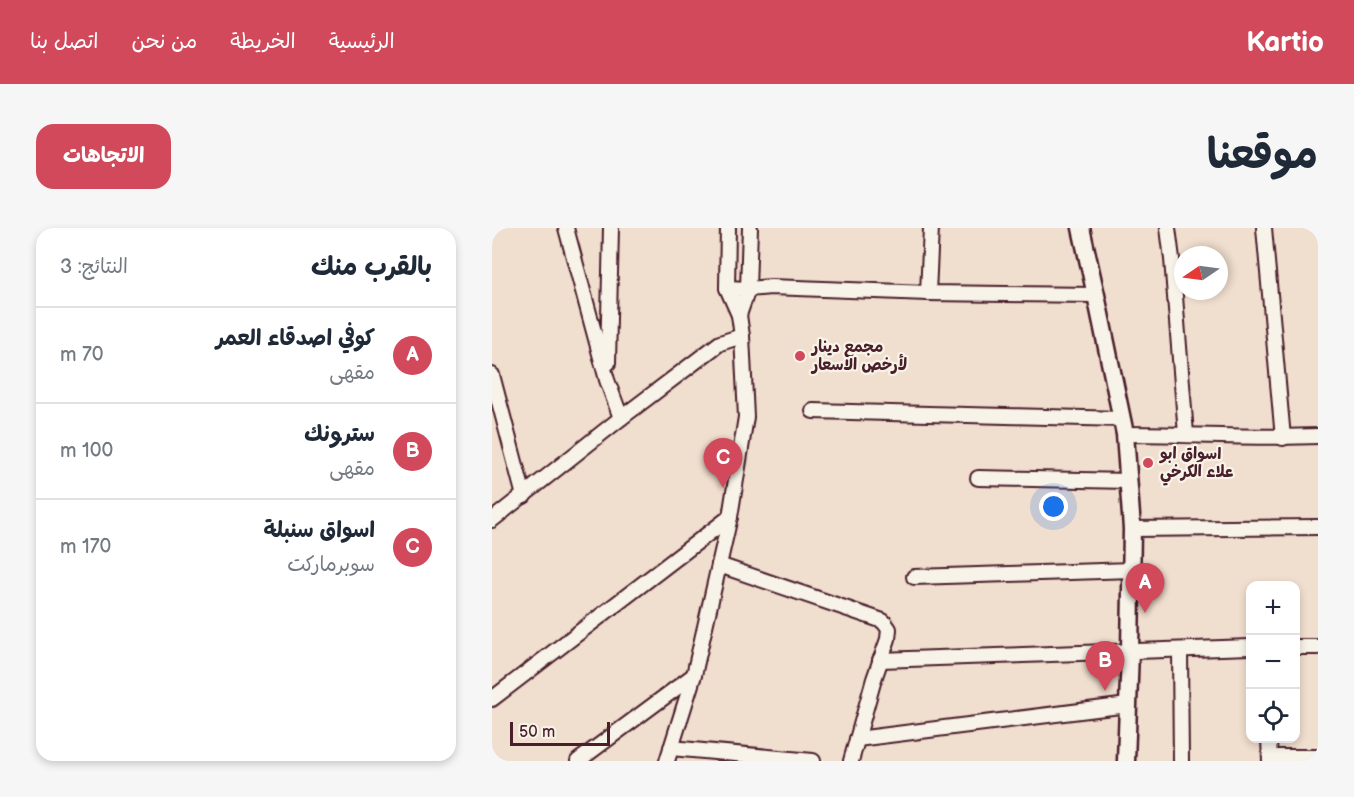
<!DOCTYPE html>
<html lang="ar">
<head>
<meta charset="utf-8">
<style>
	:root { --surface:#fff; --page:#f6f6f7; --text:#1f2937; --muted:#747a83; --line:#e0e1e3; --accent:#d1495b }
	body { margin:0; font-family:"Balsamiq Sans","Playpen Sans Arabic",sans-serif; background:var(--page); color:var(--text); direction:rtl }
	.controls { position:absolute; right:18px; bottom:18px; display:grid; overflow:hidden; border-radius:12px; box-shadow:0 3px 9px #0003 }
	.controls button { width:54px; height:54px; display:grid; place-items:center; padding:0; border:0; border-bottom:2px solid var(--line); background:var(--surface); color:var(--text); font:30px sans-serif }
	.compass { position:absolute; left:682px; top:18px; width:54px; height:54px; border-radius:50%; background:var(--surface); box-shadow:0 3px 9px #0003; rotate:257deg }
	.scale { position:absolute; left:18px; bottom:15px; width:100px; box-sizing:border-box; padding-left:6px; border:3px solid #4a1f2b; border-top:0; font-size:16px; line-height:21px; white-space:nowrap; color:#4a1f2b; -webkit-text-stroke:4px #f7f3e8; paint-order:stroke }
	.you { position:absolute; left:562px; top:279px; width:21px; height:21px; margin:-15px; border:4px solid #fff; border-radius:50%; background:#1a73e8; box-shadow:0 0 0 9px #1a73e833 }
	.badge { display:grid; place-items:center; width:39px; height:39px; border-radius:50%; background:var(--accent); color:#fff; font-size:20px; font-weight:700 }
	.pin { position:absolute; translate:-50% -50px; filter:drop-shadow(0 2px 3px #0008) }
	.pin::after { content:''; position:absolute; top:32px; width:21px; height:18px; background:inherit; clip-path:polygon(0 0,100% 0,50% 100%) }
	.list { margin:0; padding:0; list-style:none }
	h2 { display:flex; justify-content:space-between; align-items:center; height:78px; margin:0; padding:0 24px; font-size:26px }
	h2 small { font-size:20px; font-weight:400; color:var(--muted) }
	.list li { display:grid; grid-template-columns:39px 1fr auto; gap:18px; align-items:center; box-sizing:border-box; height:96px; padding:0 24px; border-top:2px solid var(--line) }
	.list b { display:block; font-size:22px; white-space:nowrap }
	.list p { margin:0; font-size:20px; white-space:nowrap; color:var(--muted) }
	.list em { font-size:20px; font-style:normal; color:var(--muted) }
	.icon { flex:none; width:33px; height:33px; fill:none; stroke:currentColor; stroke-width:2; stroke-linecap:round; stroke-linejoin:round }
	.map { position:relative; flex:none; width:826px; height:533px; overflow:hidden; direction:ltr; border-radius:18px }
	header { display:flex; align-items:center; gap:36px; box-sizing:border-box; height:84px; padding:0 30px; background:var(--accent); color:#fff }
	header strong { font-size:28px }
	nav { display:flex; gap:33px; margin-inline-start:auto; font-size:21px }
	.intro { display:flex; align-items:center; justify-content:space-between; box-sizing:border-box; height:144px; padding:0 36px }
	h1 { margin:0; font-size:42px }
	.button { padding:15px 27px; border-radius:18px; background:var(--accent); color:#fff; font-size:21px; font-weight:700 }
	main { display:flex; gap:36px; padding:0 36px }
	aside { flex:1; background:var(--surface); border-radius:18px; box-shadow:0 3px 9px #0003 }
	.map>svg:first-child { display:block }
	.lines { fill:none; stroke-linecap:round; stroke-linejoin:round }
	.minor-casing { stroke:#4a1f2b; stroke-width:18 }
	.tertiary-casing { stroke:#4a1f2b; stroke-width:21 }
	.minor { stroke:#f7f3e8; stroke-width:14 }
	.tertiary { stroke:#f7f3e8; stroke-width:16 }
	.poi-dot { fill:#d1495b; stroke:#f7f3e8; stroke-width:2 }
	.labels { text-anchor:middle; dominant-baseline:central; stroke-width:4.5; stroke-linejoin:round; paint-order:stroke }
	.poi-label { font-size:16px; font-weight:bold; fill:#4a1f2b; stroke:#f7f3e8; text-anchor:start }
</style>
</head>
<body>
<header>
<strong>Kartio</strong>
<nav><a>الرئيسية</a><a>الخريطة</a><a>من نحن</a><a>اتصل بنا</a></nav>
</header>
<div class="intro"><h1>موقعنا</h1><a class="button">الاتجاهات</a></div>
<main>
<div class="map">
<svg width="826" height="533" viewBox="0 0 826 533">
	<rect width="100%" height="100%" fill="#f0dece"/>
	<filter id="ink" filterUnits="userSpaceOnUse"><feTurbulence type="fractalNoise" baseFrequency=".0167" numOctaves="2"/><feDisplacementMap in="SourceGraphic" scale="12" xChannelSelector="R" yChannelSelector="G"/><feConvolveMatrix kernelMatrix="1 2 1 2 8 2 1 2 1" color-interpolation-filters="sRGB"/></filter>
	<g filter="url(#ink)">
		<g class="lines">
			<defs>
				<g id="minor">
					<polyline points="74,0 115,152 129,190"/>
					<polyline points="676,0 680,31 694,206"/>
					<polyline points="772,0 791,210"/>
					<polyline points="235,60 256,61 279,59 436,65 604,67"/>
					<polyline points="436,65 439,0"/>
					<polyline points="247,87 256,61 258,0"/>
					<polyline points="116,135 119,0"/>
					<polyline points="0,147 32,268"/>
					<polyline points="321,183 630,191"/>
					<path d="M633,206c64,0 129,5 193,2"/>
					<polyline points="486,250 637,253"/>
					<polyline points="0,292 129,190 228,115 250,108"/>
					<polyline points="640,301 826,299"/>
					<polyline points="227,337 391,393 397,401 396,411 382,451 359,533"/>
					<polyline points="422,349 640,342"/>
					<polyline points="804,419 826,419"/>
					<polyline points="688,422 689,533"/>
					<polyline points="388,432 758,419"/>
					<polyline points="0,471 238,289"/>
					<polyline points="365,511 636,477"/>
					<polyline points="777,511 778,533"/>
					<polyline points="179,520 321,533"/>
					<polyline points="778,529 826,529"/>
					<polyline points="86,533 202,447"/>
					<polyline points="175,533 202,447 227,337 238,289 254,189 250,108 247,87 235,60 236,0"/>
				</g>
				<polyline id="tertiary" points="589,0 604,67 633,206 640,301 638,423 634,533"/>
			</defs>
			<use href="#minor" class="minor-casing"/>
			<use href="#tertiary" class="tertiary-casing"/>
			<use href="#minor" class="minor"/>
			<use href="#tertiary" class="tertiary"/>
		</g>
	</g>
	<g class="poi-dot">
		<circle cx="308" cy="128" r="6"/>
		<circle cx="656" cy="235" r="6"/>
	</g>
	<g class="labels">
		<g class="poi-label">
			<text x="320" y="119">مجمع دينار<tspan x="320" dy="18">لأرخص الاسعار</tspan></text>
			<text x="668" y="226">اسواق ابو<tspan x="668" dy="18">علاء الكرخي</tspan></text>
		</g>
	</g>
</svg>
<div class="controls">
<button>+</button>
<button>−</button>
<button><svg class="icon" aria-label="locate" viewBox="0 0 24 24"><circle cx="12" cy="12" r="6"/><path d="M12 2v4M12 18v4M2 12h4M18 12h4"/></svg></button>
</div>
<svg class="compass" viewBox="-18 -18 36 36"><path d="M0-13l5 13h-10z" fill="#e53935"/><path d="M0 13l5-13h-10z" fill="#747a83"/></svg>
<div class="scale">50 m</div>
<div class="you"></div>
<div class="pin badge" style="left:653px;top:385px">A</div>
<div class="pin badge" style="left:613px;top:463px">B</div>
<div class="pin badge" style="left:231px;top:260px">C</div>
</div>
<aside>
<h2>بالقرب منك<small>النتائج: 3</small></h2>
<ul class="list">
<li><span class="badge">A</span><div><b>كوفي اصدقاء العمر</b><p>مقهى</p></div><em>70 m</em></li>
<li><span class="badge">B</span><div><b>سترونك</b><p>مقهى</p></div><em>100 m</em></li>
<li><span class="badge">C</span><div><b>اسواق سنبلة</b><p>سوبرماركت</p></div><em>170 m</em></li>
</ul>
</aside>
</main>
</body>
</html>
